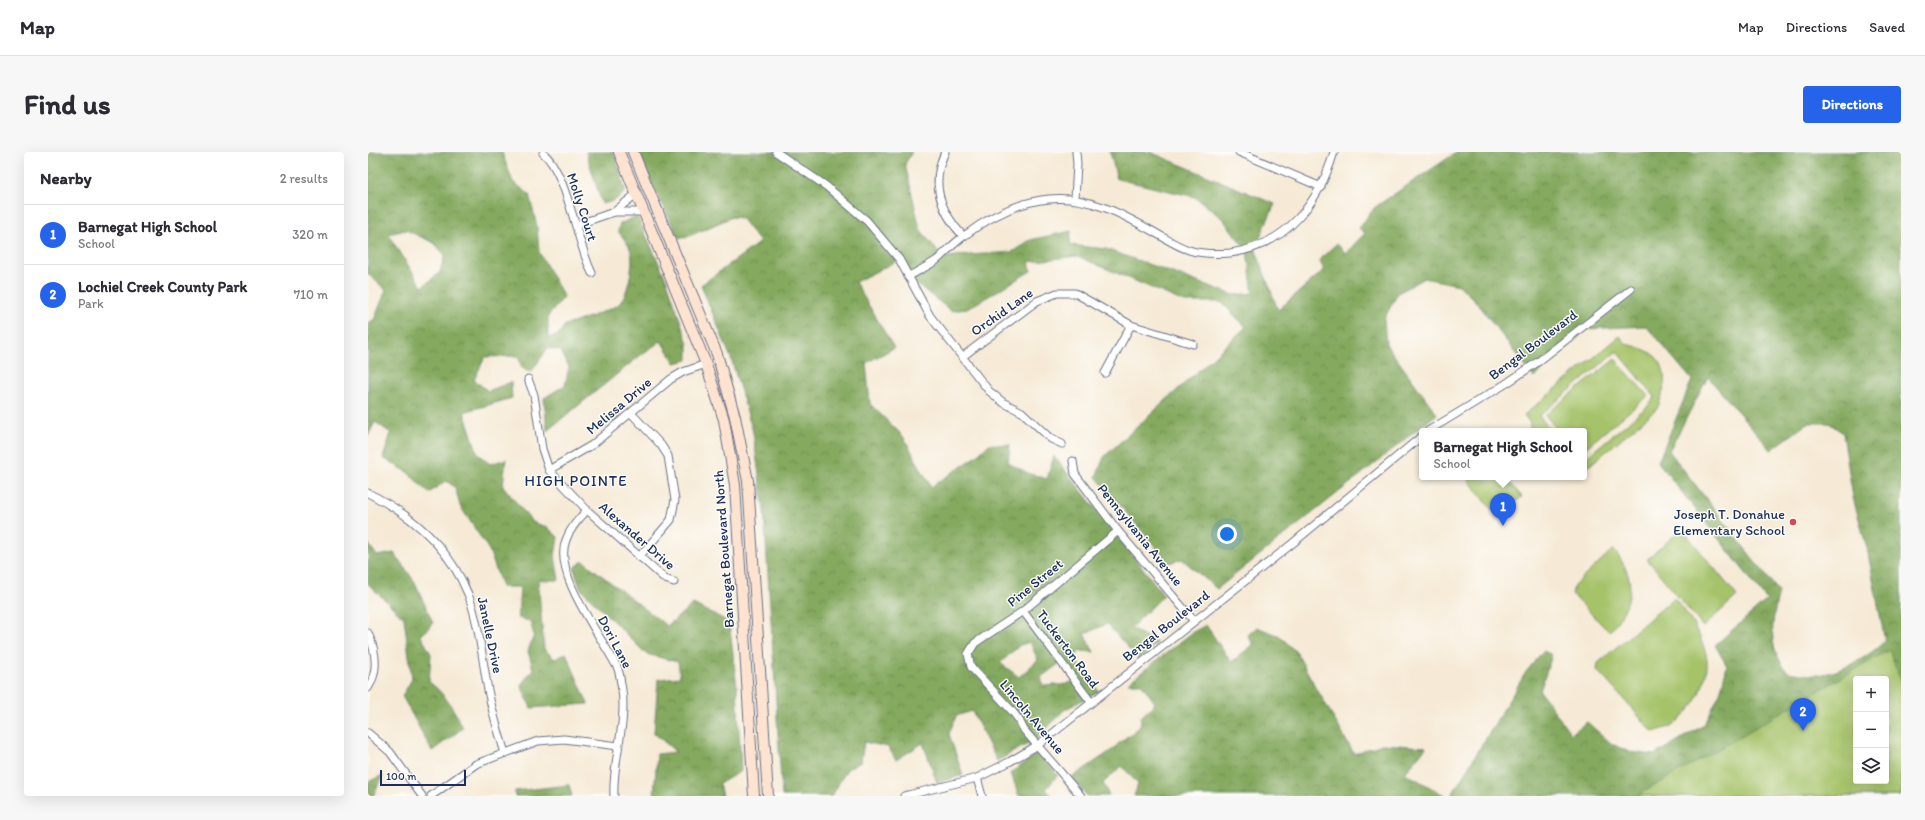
<!DOCTYPE html>
<html lang="en">
<head>
<meta charset="utf-8">
<style>
	:root { --surface:#fff; --page:#f7f7f7; --text:#2b2b33; --muted:#7c7c81; --line:#e1e1e2; --accent:#2563eb }
	body { margin:0; font-family:Itim,sans-serif; background:var(--page); color:var(--text) }
	.controls { position:absolute; right:12px; bottom:12px; display:grid; overflow:hidden; border-radius:4px; box-shadow:0 4px 16px #0002 }
	.controls button { width:36px; height:36px; display:grid; place-items:center; padding:0; border:0; border-bottom:1px solid var(--line); background:var(--surface); color:var(--text); font:20px sans-serif }
	.scale { position:absolute; left:12px; bottom:10px; width:86px; box-sizing:border-box; padding-left:4px; border:2px solid #1b2f5e; border-top:0; font-size:11px; line-height:14px; white-space:nowrap; color:#1b2f5e; -webkit-text-stroke:3px #fdfcf7; paint-order:stroke }
	.you { position:absolute; left:859px; top:382px; width:14px; height:14px; margin:-10px; border:3px solid #fff; border-radius:50%; background:#1a73e8; box-shadow:0 0 0 6px #1a73e833 }
	.badge { display:grid; place-items:center; width:26px; height:26px; border-radius:50%; background:var(--accent); color:#fff; font-size:13px; font-weight:700 }
	.pin { position:absolute; translate:-50% -33px; filter:drop-shadow(0 1px 2px #0008) }
	.pin::after { content:''; position:absolute; top:21px; width:14px; height:12px; background:inherit; clip-path:polygon(0 0,100% 0,50% 100%) }
	.popup { position:absolute; left:1051px; top:276px; width:168px; height:52px; box-sizing:border-box; display:grid; place-content:center; border-radius:4px; background:var(--surface); filter:drop-shadow(0 1px 3px #0005); font-size:13px; white-space:nowrap; color:var(--muted) }
	.popup b { font-size:15px; color:var(--text) }
	.popup::after { content:''; position:absolute; left:50%; top:100%; margin-left:-8px; border:8px solid transparent; border-top-color:var(--surface) }
	.list { margin:0; padding:0; list-style:none }
	h2 { display:flex; justify-content:space-between; align-items:center; height:52px; margin:0; padding:0 16px; font-size:17px }
	h2 small { font-size:13px; font-weight:400; color:var(--muted) }
	.list li { display:grid; grid-template-columns:26px 1fr auto; gap:12px; align-items:center; box-sizing:border-box; height:60px; padding:0 16px; border-top:1px solid var(--line) }
	.list b { display:block; font-size:15px; white-space:nowrap }
	.list p { margin:0; font-size:13px; white-space:nowrap; color:var(--muted) }
	.list em { font-size:13px; font-style:normal; color:var(--muted) }
	.icon { flex:none; width:22px; height:22px; fill:none; stroke:currentColor; stroke-width:2; stroke-linecap:round; stroke-linejoin:round }
	.map { position:relative; flex:none; width:1533px; height:644px; overflow:hidden; border-radius:4px }
	header { display:flex; align-items:center; gap:24px; box-sizing:border-box; height:56px; padding:0 20px; background:var(--surface); border-bottom:1px solid var(--line) }
	header strong { font-size:19px }
	nav { display:flex; gap:22px; margin-inline-start:auto; font-size:14px }
	.intro { display:flex; align-items:center; justify-content:space-between; box-sizing:border-box; height:96px; padding:0 24px }
	h1 { margin:0; font-size:28px }
	.button { padding:10px 18px; border-radius:4px; background:var(--accent); color:#fff; font-size:14px; font-weight:700 }
	main { display:flex; gap:24px; padding:0 24px }
	aside { flex:1; background:var(--surface); border-radius:4px; box-shadow:0 4px 16px #0002 }
	.map>svg:first-child { display:block }
	.forest { fill:url(#forest-crowns); stroke:#506c5e; fill-rule:evenodd }
	.park { fill:#a6c36a; stroke:#607964; fill-rule:evenodd }
	.lines { fill:none; stroke-linecap:round; stroke-linejoin:round }
	.street-casing { stroke:#687088; stroke-width:9 }
	.secondary-casing { stroke:#687088; stroke-width:12 }
	.street { stroke:#fff; stroke-width:7 }
	.secondary { stroke:#fee3d1; stroke-width:10 }
	.poi-dot { fill:#d1495b; stroke:#fdfcf7; stroke-width:1.5 }
	.labels { text-anchor:middle; dominant-baseline:central; stroke-width:3; stroke-linejoin:round; paint-order:stroke }
	.street-label { font-size:14px; fill:#1b2f5e; stroke:#fdfcf7 }
	.poi-label { font-size:14px; fill:#1b2f5e; stroke:#fdfcf7; text-anchor:end }
	.neighbourhood-label { font-size:15px; letter-spacing:1px; fill:#1b2f5e; stroke:#fdfcf7 }
</style>
</head>
<body>
<header>
<strong>Map</strong>
<nav><a>Map</a><a>Directions</a><a>Saved</a></nav>
</header>
<div class="intro"><h1>Find us</h1><a class="button">Directions</a></div>
<main>
<aside>
<h2>Nearby<small>2 results</small></h2>
<ul class="list">
<li><span class="badge">1</span><div><b>Barnegat High School</b><p>School</p></div><em>320 m</em></li>
<li><span class="badge">2</span><div><b>Lochiel Creek County Park</b><p>Park</p></div><em>710 m</em></li>
</ul>
</aside>
<div class="map">
<svg width="1533" height="644" viewBox="0 0 1533 644">
	<defs>
		<pattern id="forest-crowns" width="20" height="18" patternUnits="userSpaceOnUse"><rect width="20" height="18" fill="#84a95e"/><path d="M2 6a3 3 0 1 1 6 0M12 15a3 3 0 1 1 6 0" fill="none" stroke="#6b8a51"/></pattern>
	</defs>
	<rect width="100%" height="100%" fill="#fdfcf7"/>
	<filter id="ink" filterUnits="userSpaceOnUse"><feTurbulence type="fractalNoise" baseFrequency=".025" numOctaves="2"/><feDisplacementMap in="SourceGraphic" scale="8" xChannelSelector="R" yChannelSelector="G"/><feConvolveMatrix kernelMatrix="1 2 1 2 8 2 1 2 1" color-interpolation-filters="sRGB"/></filter>
	<filter id="wash" filterUnits="userSpaceOnUse"><feTurbulence type="fractalNoise" baseFrequency=".012" numOctaves="4" result="noise"/><feDisplacementMap in="SourceGraphic" scale="16" xChannelSelector="R" yChannelSelector="G"/><feGaussianBlur stdDeviation="0.9" result="paint"/><feColorMatrix in="noise" values="0 0 0 0 0 0 0 0 0 0 0 0 0 0 0 0 0 1.4 0 .05"/><feComposite in="paint" operator="in"/></filter>
	<g filter="url(#wash)">
		<rect width="100%" height="100%" fill="#f6ead6"/>
		<g class="forest">
			<path d="M0,0h135l-1,1 11,29 16,12 8,32 2,26 25,45 -16,19v22l10,-3 7,-10c9,-2 48,-16 54,-21 9,-9 15,-40 12,-52 -1,-7 -9,-15 -13,-21l2,-7 12,-6h6l29,63 21,63v16l-13,3 -14,-22 -19,13 -95,77 -3,-33 21,-13 4,-18 -8,-16 -13,-3 -17,24 -9,-4 -4,-12 -33,1 -11,23 14,11 23,-9 1,16 -48,14 14,42 12,10 16,-5 -3,27 29,36 15,5 11,10 -3,19 4,24h-21l6,69 11,10 11,-6 22,51 -57,4 -10,-23 12,-16 -5,-18 6,-16 -4,-14 -12,-3 2,-31h-18l-13,-37 -29,-44 -5,-19 -9,-6 -17,12 -23,-22 -23,-13 8,-25 -16,-11 -7,14v-113l6,-3 12,-30 -18,-16zM38,78l28,13 11,12 -5,17 -18,15 -34,-53z"/>
			<path d="M218,0h28l12,39c-7,8 -14,11 -24,13z"/>
			<path d="M270,0h274l-7,12 15,65 22,28 70,-5 18,-12 41,-9 -1,14 36,4 128,46 19,-2 -6,-42 -24,-32 -28,-22 -78,-18 -7,-27h40l125,52 -20,44 23,62 46,-40 -5,-10 17,-16 10,9 19,-20 -6,-5 16,-21 82,-55h444v644h-450l75,-124 17,-21 9,4 -12,36 31,43 16,-12 25,22 17,8 25,3 50,-30 16,-32 7,-27 -12,-21 52,-45 -109,-138 34,-82 -46,-54 -59,3 -53,49 -55,-73 -20,-20 -35,-7 -26,15 -14,26 2,25 51,70 -220,175 -35,-30 -13,4 -73,-86 8,-20 142,-130 -25,-25h-37l-107,-46 -48,6 2,9 -64,38 -16,2 -43,-34 -9,-17 -44,22 39,66 -28,15 4,41 33,32 28,51 46,-31 12,-12 21,1 -2,18 20,10 19,6 7,-23 110,139 -33,33 26,15 -18,17 -32,-36 -23,10 10,18 -16,-1 -2,10 23,30 -35,19 -26,28 -41,23 -25,-50 -16,5 -7,18 14,41 -26,8 -14,-40 -27,17 -8,-13 -24,-5 -3,20 -14,7 -15,27h-50l-18,-285 -11,-79 -22,-74 -30,-73 59,-43 -19,-24 -9,-1 -47,21 -7,-1 -36,-74zM1340,225l63,73 37,-27h21l14,10 10,65 14,50 18,93c-18,17 -47,34 -72,34 -9,0 -17,-2 -25,-3 -22,-25 -16,-50 -9,-80l-110,-141zM662,490l8,18 -19,17 -19,-14 20,-18zM696,508l11,20 -8,4 -24,2 -2,-9zM1488,527h30v102h-30z"/>
			<path d="M0,391l9,13 17,-3 21,29 18,41 -12,13 10,18 -2,28c15,10 26,29 34,46l-31,23 -30,-55 10,-17 -8,-61 -36,-34z"/>
			<polygon points="215,409 299,474 325,452 361,470 369,535 373,619 351,632 354,644 286,644 289,602 308,600 286,581 290,527 312,525 310,510 278,502 212,436 206,416"/>
			<polygon points="838,473 863,510 885,493 880,483 889,475 912,484 928,500 986,602 1014,592 1058,595 1037,621 1078,644 766,644 770,632 754,614 735,631 741,644 719,644 703,626 744,598 753,589 772,575 773,565 787,551 773,531 760,531 825,480"/>
			<polygon points="670,601 690,623 678,637 683,644 651,644 643,621"/>
			<polygon points="15,623 5,644 0,644 0,630"/>
			<polygon points="201,633 204,644 147,644 147,639"/>
		</g>
		<g class="park">
			<path d="M1252,184l5,8c41,7 47,30 32,65l-73,61v-11l64,-53 7,-9 -38,-46 -78,65 13,15h-22v-8l-6,-8z"/>
			<polygon points="1247,207 1280,244 1216,297 1216,279 1190,279 1177,263"/>
			<polygon points="1098,325 1137,325 1154,345 1129,364"/>
			<polygon points="1314,377 1369,444 1335,475 1279,407"/>
			<path d="M1245,397c25,30 21,54 -4,83l-37,-38 2,-8z"/>
			<path d="M1306,446c13,13 30,42 33,61 2,23 -15,54 -34,66 -5,3 -13,5 -20,7l-56,-62 1,-7z"/>
			<path d="M1521,498l12,30v116h-264zM1488,527h30v102h-30z"/>
		</g>
	</g>
	<g filter="url(#ink)">
		<g class="lines">
			<defs>
				<g id="street">
					<polyline points="408,0 458,34 499,69 531,107 562,164 621,239 636,251 654,260 683,287 694,292"/>
					<path d="M577,0c-15,32 -5,59 18,84"/>
					<polyline points="871,0 953,35"/>
					<path d="M175,1c24,19 34,91 49,120"/>
					<polyline points="707,47 709,12 708,0"/>
					<polyline points="246,60 268,42"/>
					<polyline points="208,73 246,60 275,60"/>
					<path d="M540,125c10,-6 20,-11 29,-17 9,-8 17,-17 27,-24 25,-19 53,-34 85,-37 38,-4 73,15 105,33 11,6 22,14 35,18 12,4 28,4 41,3 56,-7 89,-50 104,-101"/>
					<polyline points="594,205 669,149 689,141 707,141 763,173 825,192"/>
					<polyline points="737,221 763,173"/>
					<polyline points="160,227 166,243 174,297 181,318 219,358 297,427 306,430"/>
					<polyline points="263,261 293,293 300,304 307,348 303,368 271,405"/>
					<polyline points="1060,279 1139,231 1171,209 1263,137"/>
					<polyline points="705,309 707,322 750,379 826,469"/>
					<polyline points="181,318 224,293 303,227 315,220 338,212"/>
					<path d="M0,341c44,22 81,54 100,101 12,32 14,67 21,101 4,19 10,39 16,58"/>
					<path d="M219,358c-8,9 -17,18 -21,30 -14,35 37,98 52,129 2,6 3,15 4,21 5,36 -10,71 -8,106"/>
					<polyline points="655,459 723,550"/>
					<path d="M0,481c8,18 11,38 0,55"/>
					<polyline points="0,581 22,600 54,644"/>
					<polyline points="609,626 614,644"/>
					<polyline points="63,644 108,612 170,589 196,587 250,594"/>
					<polyline points="536,644 609,626 641,610 670,593 925,391 1054,284"/>
					<polyline points="713,644 656,578 651,568 644,559 603,515 600,502 607,491 655,459 750,379"/>
				</g>
				<g id="secondary">
					<polyline points="251,0 338,212 356,268 367,333 386,644"/>
					<polyline points="265,0 349,202 367,265 380,329 400,644"/>
				</g>
			</defs>
			<use href="#street" class="street-casing"/>
			<use href="#secondary" class="secondary-casing"/>
			<use href="#street" class="street"/>
			<use href="#secondary" class="secondary"/>
		</g>
	</g>
	<circle class="poi-dot" cx="1425" cy="370" r="4"/>
	<g class="labels">
		<g class="street-label">
			<text transform="translate(214 55) rotate(72)">Molly Court</text>
			<text transform="translate(634 160) rotate(-35)">Orchid Lane</text>
			<text transform="translate(1165 193) rotate(-37)">Bengal Boulevard</text>
			<text transform="translate(251 254) rotate(-40)">Melissa Drive</text>
			<text transform="translate(772 383) rotate(51)">Pennsylvania Avenue</text>
			<text transform="translate(269 384) rotate(41)">Alexander Drive</text>
			<text transform="translate(356 397) rotate(-94)">Barnegat Boulevard North</text>
			<text transform="translate(667 431) rotate(-39)">Pine Street</text>
			<text transform="translate(798 474) rotate(-38)">Bengal Boulevard</text>
			<text transform="translate(122 483) rotate(78)">Janelle Drive</text>
			<text transform="translate(247 490) rotate(62)">Dori Lane</text>
			<text transform="translate(700 497) rotate(53)">Tuckerton Road</text>
			<text transform="translate(664 565) rotate(50)">Lincoln Avenue</text>
		</g>
		<g class="poi-label">
			<text x="1417" y="362">Joseph T. Donahue<tspan x="1417" dy="16">Elementary School</tspan></text>
		</g>
		<g class="neighbourhood-label">
			<text x="208" y="329">HIGH POINTE</text>
		</g>
	</g>
</svg>
<div class="controls">
<button>+</button>
<button>−</button>
<button><svg class="icon" aria-label="layers" viewBox="0 0 24 24"><path d="M12 4l9 5-9 5-9-5zM3 14l9 5 9-5"/></svg></button>
</div>
<div class="scale">100 m</div>
<div class="you"></div>
<div class="pin badge" style="left:1135px;top:374px">1</div>
<div class="popup"><b>Barnegat High School</b>School</div>
<div class="pin badge" style="left:1435px;top:579px">2</div>
</div>
</main>
</body>
</html>
